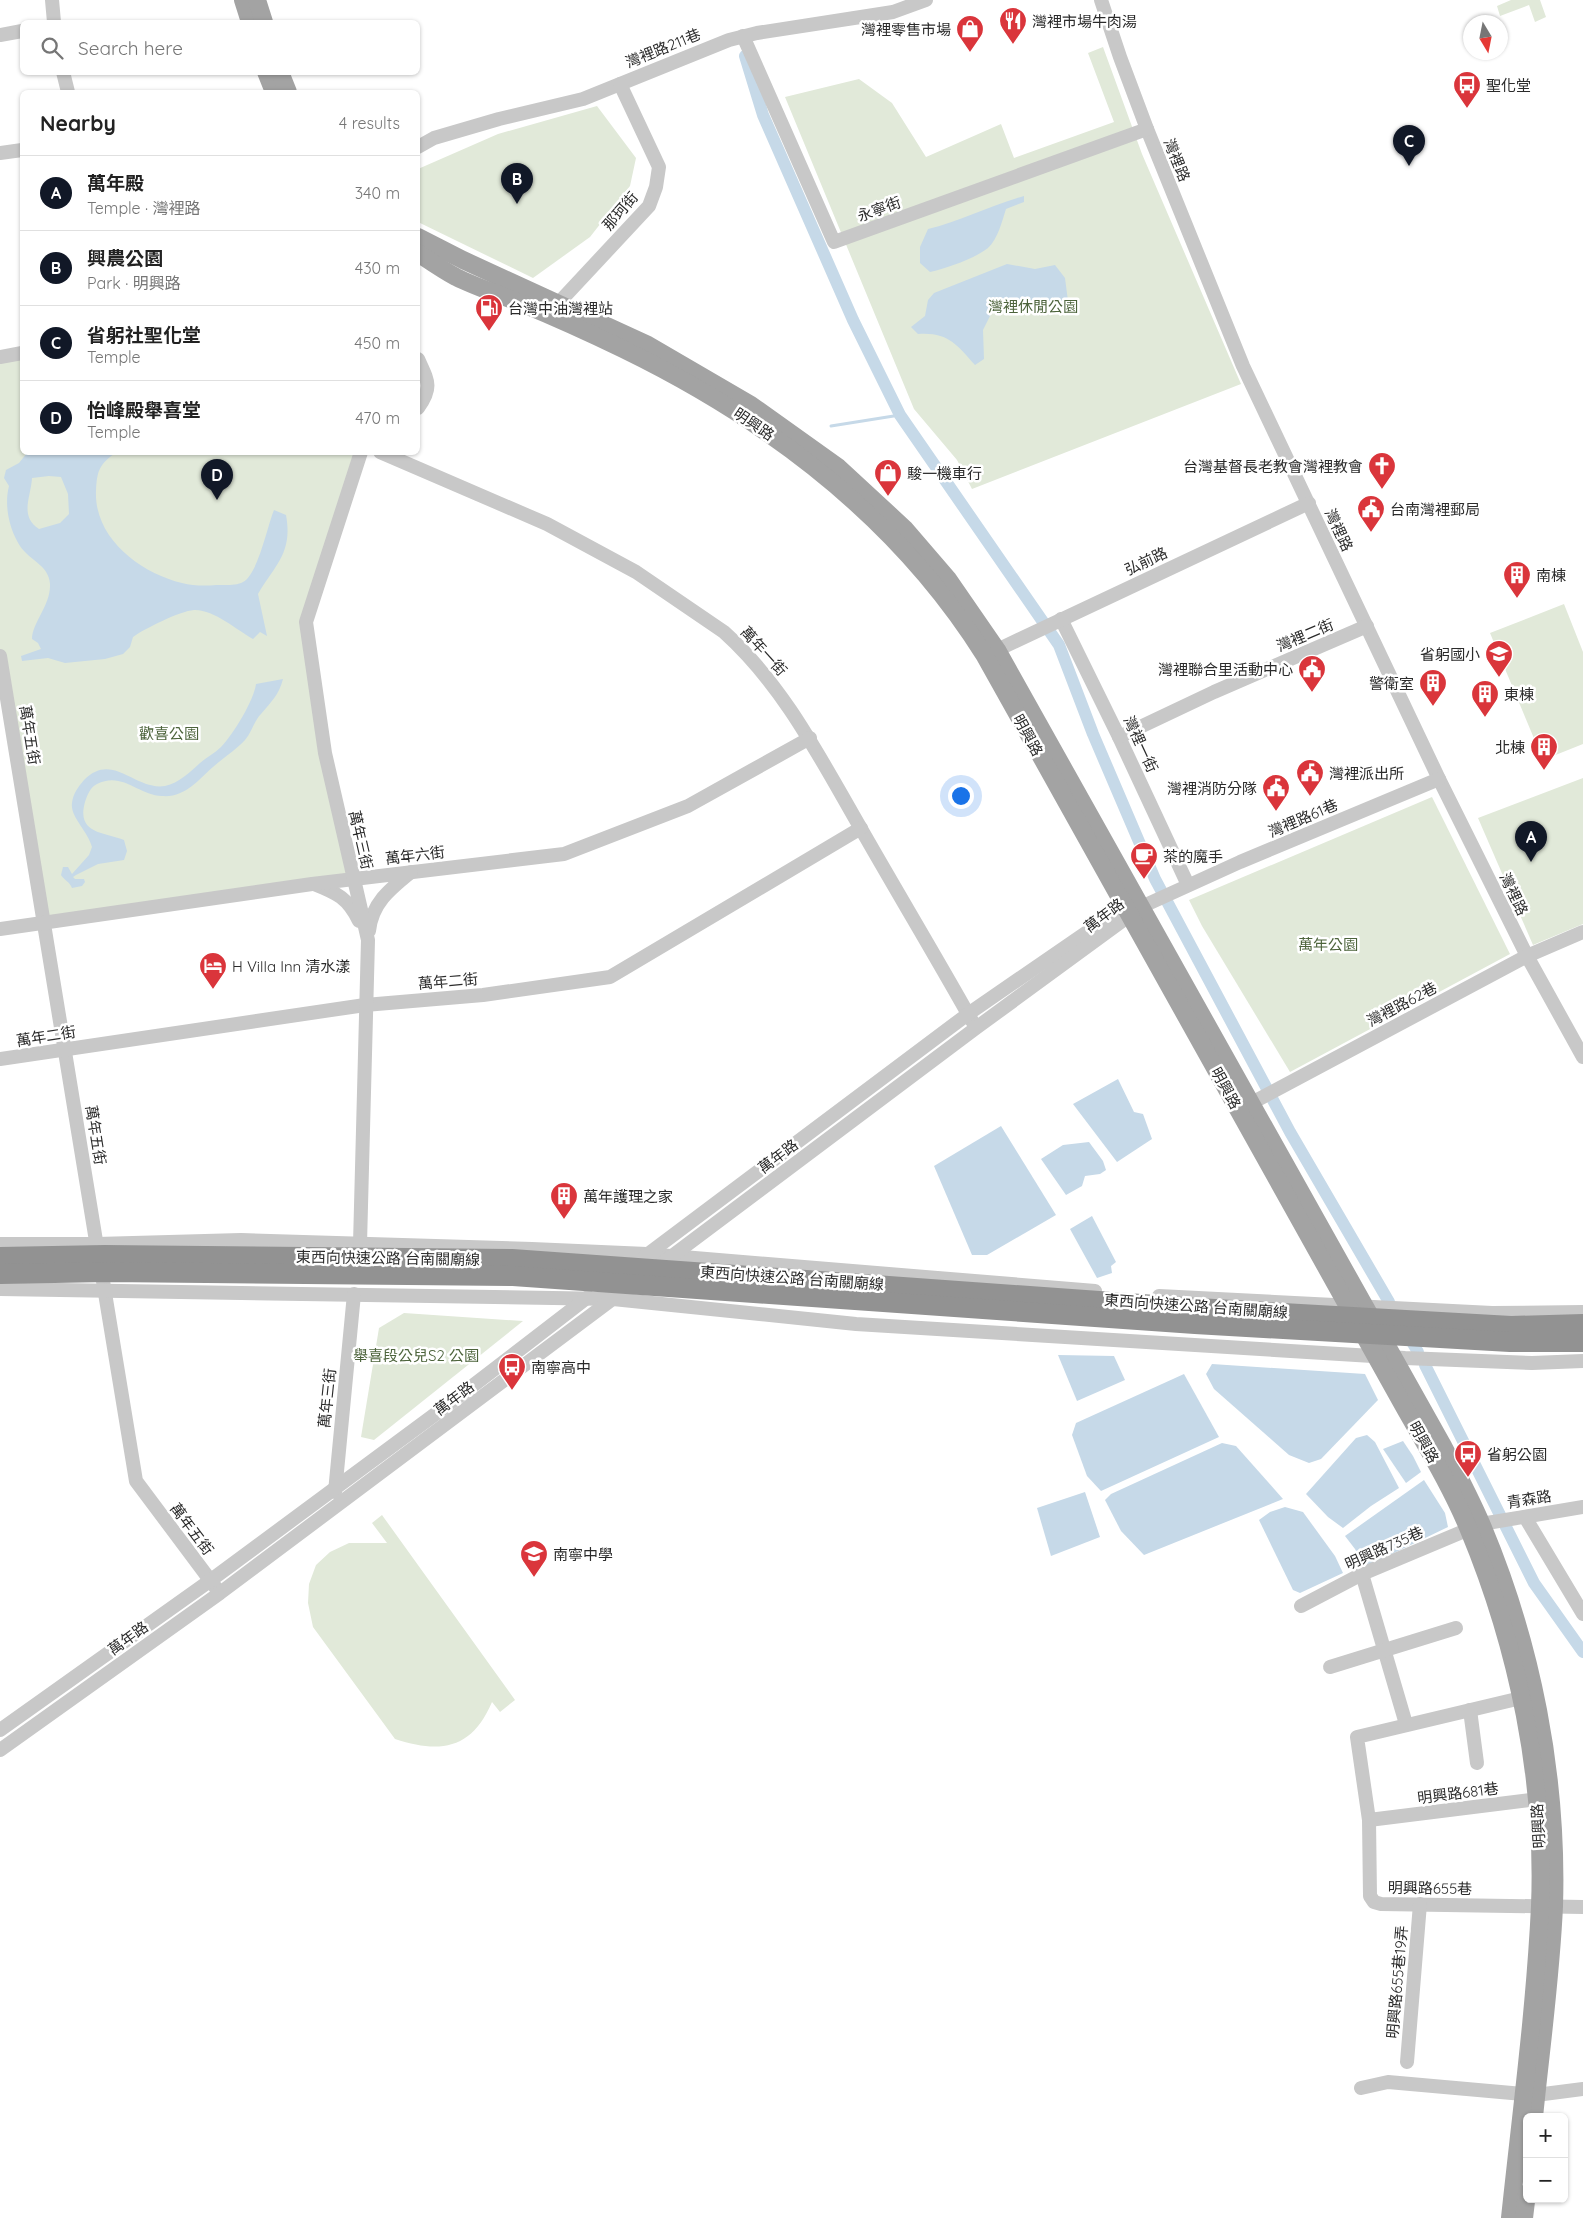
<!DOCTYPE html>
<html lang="en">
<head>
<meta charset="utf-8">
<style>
	:root { --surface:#fff; --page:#f6f6f6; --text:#222; --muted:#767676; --line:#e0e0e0; --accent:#111827 }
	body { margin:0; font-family:Quicksand,"Noto Sans TC",sans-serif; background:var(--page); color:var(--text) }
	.controls { position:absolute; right:15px; bottom:15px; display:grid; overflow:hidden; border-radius:8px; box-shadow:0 1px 4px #0004 }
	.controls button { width:45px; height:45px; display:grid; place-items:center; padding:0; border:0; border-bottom:1px solid var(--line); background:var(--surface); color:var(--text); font:25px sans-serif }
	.compass { position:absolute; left:1463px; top:15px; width:45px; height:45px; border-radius:50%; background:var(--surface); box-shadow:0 1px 4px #0004; rotate:170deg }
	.you { position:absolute; left:960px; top:795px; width:18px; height:18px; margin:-12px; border:4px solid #fff; border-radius:50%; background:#1a73e8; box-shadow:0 0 0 8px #1a73e833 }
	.badge { display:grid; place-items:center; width:32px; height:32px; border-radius:50%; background:var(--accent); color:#fff; font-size:16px; font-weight:700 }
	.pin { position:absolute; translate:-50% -41px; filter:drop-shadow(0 1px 2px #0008) }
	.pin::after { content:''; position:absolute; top:26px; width:18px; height:15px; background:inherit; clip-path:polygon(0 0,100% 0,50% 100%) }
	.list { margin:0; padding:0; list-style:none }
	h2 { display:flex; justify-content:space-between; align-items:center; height:65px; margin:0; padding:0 20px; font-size:21px }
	h2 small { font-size:16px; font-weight:400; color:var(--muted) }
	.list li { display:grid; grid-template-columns:32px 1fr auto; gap:15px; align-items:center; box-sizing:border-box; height:75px; padding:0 20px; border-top:1px solid var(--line) }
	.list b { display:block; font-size:19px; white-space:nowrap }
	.list p { margin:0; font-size:16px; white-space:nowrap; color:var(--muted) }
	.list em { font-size:16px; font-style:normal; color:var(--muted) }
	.icon { flex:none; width:28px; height:28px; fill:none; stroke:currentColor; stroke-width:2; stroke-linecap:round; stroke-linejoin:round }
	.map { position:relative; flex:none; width:1583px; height:2218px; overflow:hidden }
	.search { position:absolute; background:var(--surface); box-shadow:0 1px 4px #0004; left:20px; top:20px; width:400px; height:55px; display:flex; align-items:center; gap:12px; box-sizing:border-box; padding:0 18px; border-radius:8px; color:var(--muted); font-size:19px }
	.panel { position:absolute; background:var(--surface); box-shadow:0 1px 4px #0004; left:20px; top:90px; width:400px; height:365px; border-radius:8px }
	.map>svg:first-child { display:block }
	.green { fill:#e1e9d9 }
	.water { fill:#c6d9e8; fill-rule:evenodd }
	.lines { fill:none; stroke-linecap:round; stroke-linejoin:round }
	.stream { stroke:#c6d9e8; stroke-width:3 }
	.canal { stroke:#c6d9e8; stroke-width:12 }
	.minor { stroke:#c8c8c8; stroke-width:14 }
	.major { stroke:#a3a3a3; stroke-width:18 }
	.highway-bridge { stroke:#929292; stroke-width:20 }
	.labels { text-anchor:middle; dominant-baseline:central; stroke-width:5; stroke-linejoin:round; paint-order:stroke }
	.poi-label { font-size:15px; fill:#2b2b2b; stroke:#fff; text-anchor:start }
	.street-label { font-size:15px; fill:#2b2b2b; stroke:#fff }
	.park-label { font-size:15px; fill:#4d643c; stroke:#fff }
</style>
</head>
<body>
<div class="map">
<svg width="1583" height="2218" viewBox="0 0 1583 2218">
	<rect width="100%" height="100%" fill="#fff"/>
	<g class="green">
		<polygon points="1511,0 1540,0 1546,17 1535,22 1529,5 1500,16 1497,6"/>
		<polygon points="1103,47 1142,154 1241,384 972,489 957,460 914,409 785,97 859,79 892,103 926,157 1001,124 1014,158 1114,122 1088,53"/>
		<polygon points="597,106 636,158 630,186 590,237 533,278 418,222 418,169 498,134"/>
		<polygon points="22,353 22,452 361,453 306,622 354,879 45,921 0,656 0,357"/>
		<polygon points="1564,604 1583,652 1583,744 1543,760 1490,633"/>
		<polygon points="1583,778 1583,924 1533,945 1478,818"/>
		<polygon points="1432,797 1510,954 1290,1072 1202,926 1189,900"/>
		<polygon points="404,1313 523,1321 374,1440 361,1437 379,1328"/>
		<path d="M382,1515l133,185 -15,12 -8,-10c-20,47 -51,52 -97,37l-82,-112 -5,-24 1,-19 7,-19 14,-13 19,-9h38l-15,-20z"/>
	</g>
	<g class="water">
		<path d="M1024,196v6l-18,7c-4,12 -8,30 -18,39 -14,11 -41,20 -58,24l-10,-9v-16l8,-18c33,-8 63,-24 96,-33z"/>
		<path d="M1007,264l28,5 20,-4 10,13 3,23 -10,4 -36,-6 -30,13 -9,18 1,29 -9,6c-19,-21 -27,-33 -57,-31l-7,-7 14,-11 3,-16 6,-7z"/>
		<path d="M27,453h88c-16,12 -18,18 -19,38 -2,47 44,82 86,92 11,3 24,3 34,2 8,0 20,1 27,-3 15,-8 24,-55 31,-72l12,5c7,38 -11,50 -28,79l9,42 -7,-4 -7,7c-16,-9 -40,-30 -59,-29 -14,1 -50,19 -61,27l-3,10 -7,7 -18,5 -40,4 -17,-5 -26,3 -1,-5 20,-7 -3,-6 -6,-4c0,-16 19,-34 18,-55 -1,-19 -21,-24 -30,-38 -11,-17 -16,-41 -11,-60l-5,-8 2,-8 13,-7zM49,476l12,1 7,17 1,20 -9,9 -21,6c-20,-13 -8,-32 -7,-51z"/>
		<path d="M283,679c-4,16 -12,23 -22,35 -7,7 -9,18 -16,26 -9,10 -21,17 -32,27 -15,13 -28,31 -51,29 -24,-1 -40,-25 -65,-12 -7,3 -10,12 -12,18 -9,32 19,30 39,38l3,11 -3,9 -26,4 -22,11 -3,2 2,2h9l1,3 -3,4 -10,2c-2,-6 -8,-8 -11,-13l2,-8h5l4,7 17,-19 3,-8c-4,-16 -22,-30 -20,-44 1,-9 6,-16 12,-23 29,-29 51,11 81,6 14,-3 25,-14 35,-23 7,-6 15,-10 21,-16 12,-12 33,-47 35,-63z"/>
		<polygon points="1118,1079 1134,1112 1143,1114 1152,1139 1117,1162 1073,1104"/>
		<polygon points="1001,1126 1056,1215 987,1255 972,1255 934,1166"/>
		<polygon points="1089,1142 1103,1161 1106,1170 1100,1174 1085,1176 1082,1186 1066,1195 1041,1159 1063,1145"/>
		<polygon points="1092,1216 1116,1262 1111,1266 1112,1273 1097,1278 1070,1229"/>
		<polygon points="1058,1355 1114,1356 1125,1380 1077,1401"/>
		<polygon points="1212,1364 1365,1374 1378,1400 1321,1459 1309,1463 1289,1455 1214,1389 1206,1374"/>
		<polygon points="1184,1374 1219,1437 1101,1491 1087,1476 1072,1435 1076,1423"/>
		<polygon points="1367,1435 1375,1442 1399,1488 1371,1506 1343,1528 1328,1517 1306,1494 1356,1438"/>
		<polygon points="1403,1441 1413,1456 1421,1472 1406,1483 1383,1449"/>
		<polygon points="1222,1443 1236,1446 1283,1499 1144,1555 1121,1531 1105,1500 1111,1494"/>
		<polygon points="1424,1480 1445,1513 1448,1527 1365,1567 1355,1549 1345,1536"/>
		<polygon points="1085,1492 1100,1537 1051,1556 1037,1508"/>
		<polygon points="1285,1507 1303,1512 1335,1556 1343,1573 1300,1593 1293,1590 1259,1520 1270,1512"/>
	</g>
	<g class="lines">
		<polyline class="stream" points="831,426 900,415"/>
		<g class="canal">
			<polyline points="745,56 763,115 853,320 900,415 1059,645 1093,734 1155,879 1290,1132 1389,1302"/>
			<polyline points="1406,1332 1418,1352"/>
			<polyline points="1425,1365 1534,1583 1583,1652"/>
		</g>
		<g class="minor">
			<polyline points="52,0 54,22"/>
			<polyline points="1101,0 1120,57 1147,129 1243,366 1439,779 1527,956 1583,1057"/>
			<polyline points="0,35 22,31"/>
			<polyline points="743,36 834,242 1147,129"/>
			<polyline points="63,72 68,92"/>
			<polyline points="418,147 434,138 499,119 583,99 729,40 757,33 893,12 926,0"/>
			<polyline points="0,153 22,150"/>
			<polyline points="552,310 649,206 656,187 659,167 620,84"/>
			<polyline points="0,357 22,353"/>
			<path d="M418,359c10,22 15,28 0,49"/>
			<path d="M380,452l167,72 89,48 88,60c60,54 96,126 136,195 37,65 75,128 112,194"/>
			<polyline points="1061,619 1119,737 1188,885"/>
			<polyline points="997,650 1309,503"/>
			<polyline points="0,656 98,1253"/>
			<polyline points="1119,737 1214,692 1367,626"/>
			<path d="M314,884c23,9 34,14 45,37"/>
			<polyline points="0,929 312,884 564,854 688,806 810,738"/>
			<path d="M369,931c3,-28 21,-42 42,-59"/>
			<polyline points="0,1059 365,1005 483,995 610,977 861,828"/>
			<polyline points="1244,1107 1527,956 1583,932"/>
			<polyline points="0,1244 97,1244 241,1240 532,1249 647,1254 1095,1291"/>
			<polyline points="360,1244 368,940 325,753 306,622 361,452"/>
			<polyline points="644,1257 968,1014 1125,906 1133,907"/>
			<polyline points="652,1271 976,1028 1141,907 1240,862 1439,779"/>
			<polyline points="103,1281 136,1481 216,1588"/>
			<polyline points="0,1289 613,1299 856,1324 1405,1358 1532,1363 1583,1361"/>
			<polyline points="1159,1296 1492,1313 1583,1312"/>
			<polyline points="335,1492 354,1294"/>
			<polyline points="1525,1517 1583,1614"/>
			<polyline points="1362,1574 1406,1724"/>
			<polyline points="1301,1606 1362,1574 1481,1524 1583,1507"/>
			<polyline points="1330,1667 1456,1628"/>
			<polyline points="1521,1698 1357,1737 1369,1820 1370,1896 1374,1902 1381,1904 1583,1907"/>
			<polyline points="1470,1710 1477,1763"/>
			<polyline points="0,1730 211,1580 449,1404 588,1297"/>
			<polyline points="0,1750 220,1593 634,1283"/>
			<polyline points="1369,1820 1546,1798"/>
			<polyline points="1407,2062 1420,1904"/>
			<polyline points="1361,2088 1388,2082 1523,2094"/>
			<polyline points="1536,2095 1583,2089"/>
		</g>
		<g class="major">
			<polyline points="243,0 250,22"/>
			<polyline points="257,0 264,22"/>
			<polyline points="266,72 274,92"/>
			<polyline points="280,72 288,92"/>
			<path d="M418,237l45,23 185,85 103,60 87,62 67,62 43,50 49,71 446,796c13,25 27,51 38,77 51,120 77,253 73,383 -3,70 -13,141 -20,211"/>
			<path d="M418,253c12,8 25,17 38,24 22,11 45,18 67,27 34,14 67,29 100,45 146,71 275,168 362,307l417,747c23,41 49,83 67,127 49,118 76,249 71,376 -5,104 -19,208 -30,312"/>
			<polyline points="1524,2218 1527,2193"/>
		</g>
		<g class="highway-bridge">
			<polyline points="0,1257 105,1255 512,1259 1197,1308 1511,1326 1583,1324"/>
			<polyline points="0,1274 108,1272 513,1276 1195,1324 1510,1342 1583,1342"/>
		</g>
	</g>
	<defs>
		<symbol id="restaurant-pin" viewBox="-11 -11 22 30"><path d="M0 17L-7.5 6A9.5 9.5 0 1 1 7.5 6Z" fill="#da353b" stroke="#fff"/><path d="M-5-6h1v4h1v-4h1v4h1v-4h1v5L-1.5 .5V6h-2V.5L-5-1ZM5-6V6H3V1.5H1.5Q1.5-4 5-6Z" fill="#fff"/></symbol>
		<symbol id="shop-pin" viewBox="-11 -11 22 30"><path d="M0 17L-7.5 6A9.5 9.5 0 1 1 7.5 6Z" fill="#da353b" stroke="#fff"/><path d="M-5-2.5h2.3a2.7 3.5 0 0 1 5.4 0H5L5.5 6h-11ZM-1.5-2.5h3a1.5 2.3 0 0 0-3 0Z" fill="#fff"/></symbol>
		<symbol id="bus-pin" viewBox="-11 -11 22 30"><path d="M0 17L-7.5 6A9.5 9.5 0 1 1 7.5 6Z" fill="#da353b" stroke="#fff"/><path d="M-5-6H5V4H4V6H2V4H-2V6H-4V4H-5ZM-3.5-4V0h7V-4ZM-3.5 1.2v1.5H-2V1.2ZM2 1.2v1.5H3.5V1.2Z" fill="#fff"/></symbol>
		<symbol id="fuel-pin" viewBox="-11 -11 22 30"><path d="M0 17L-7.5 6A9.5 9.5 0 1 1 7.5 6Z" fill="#da353b" stroke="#fff"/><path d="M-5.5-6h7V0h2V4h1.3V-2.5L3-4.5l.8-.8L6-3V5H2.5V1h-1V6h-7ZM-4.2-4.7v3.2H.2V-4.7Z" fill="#fff"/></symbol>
		<symbol id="church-pin" viewBox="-11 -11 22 30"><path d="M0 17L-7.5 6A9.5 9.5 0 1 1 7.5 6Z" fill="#da353b" stroke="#fff"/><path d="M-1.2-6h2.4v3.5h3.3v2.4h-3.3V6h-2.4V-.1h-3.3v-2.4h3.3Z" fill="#fff"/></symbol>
		<symbol id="civic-pin" viewBox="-11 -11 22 30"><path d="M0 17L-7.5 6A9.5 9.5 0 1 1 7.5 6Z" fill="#da353b" stroke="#fff"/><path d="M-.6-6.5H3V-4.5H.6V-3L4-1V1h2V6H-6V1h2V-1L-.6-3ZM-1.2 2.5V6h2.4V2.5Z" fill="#fff"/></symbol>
		<symbol id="building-pin" viewBox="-11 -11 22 30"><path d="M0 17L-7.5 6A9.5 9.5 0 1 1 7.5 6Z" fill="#da353b" stroke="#fff"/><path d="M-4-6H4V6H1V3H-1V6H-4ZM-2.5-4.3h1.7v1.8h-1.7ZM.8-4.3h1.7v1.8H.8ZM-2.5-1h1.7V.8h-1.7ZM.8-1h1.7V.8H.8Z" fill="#fff"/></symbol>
		<symbol id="school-pin" viewBox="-11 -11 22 30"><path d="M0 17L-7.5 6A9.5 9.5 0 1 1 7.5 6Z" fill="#da353b" stroke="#fff"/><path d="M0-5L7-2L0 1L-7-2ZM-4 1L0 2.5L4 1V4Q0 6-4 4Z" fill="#fff"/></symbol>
		<symbol id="cafe-pin" viewBox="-11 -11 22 30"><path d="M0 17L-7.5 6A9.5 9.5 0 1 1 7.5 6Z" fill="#da353b" stroke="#fff"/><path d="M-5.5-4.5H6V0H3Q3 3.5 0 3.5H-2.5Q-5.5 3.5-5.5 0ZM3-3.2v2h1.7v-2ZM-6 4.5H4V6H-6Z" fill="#fff"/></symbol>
		<symbol id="hotel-pin" viewBox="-11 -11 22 30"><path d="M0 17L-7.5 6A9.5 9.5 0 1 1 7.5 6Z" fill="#da353b" stroke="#fff"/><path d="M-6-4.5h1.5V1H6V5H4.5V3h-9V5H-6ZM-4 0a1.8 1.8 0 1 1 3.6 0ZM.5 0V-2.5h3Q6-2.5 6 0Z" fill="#fff"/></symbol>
	</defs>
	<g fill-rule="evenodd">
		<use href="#restaurant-pin" x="997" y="5" width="32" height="43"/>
		<use href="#shop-pin" x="954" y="13" width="32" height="43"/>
		<use href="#bus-pin" x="1451" y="69" width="32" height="43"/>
		<use href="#fuel-pin" x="473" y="292" width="32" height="43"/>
		<use href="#church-pin" x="1366" y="450" width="32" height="43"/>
		<use href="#shop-pin" x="872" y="457" width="32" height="43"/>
		<use href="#civic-pin" x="1355" y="493" width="32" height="43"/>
		<use href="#building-pin" x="1501" y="559" width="32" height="43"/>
		<use href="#school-pin" x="1483" y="638" width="32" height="43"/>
		<use href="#civic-pin" x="1296" y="653" width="32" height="43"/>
		<use href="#building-pin" x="1417" y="667" width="32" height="43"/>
		<use href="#building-pin" x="1469" y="678" width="32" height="43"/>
		<use href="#building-pin" x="1528" y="731" width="32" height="43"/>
		<use href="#civic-pin" x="1294" y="757" width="32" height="43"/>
		<use href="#civic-pin" x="1260" y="772" width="32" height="43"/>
		<use href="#cafe-pin" x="1128" y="840" width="32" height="43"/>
		<use href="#hotel-pin" x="197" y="950" width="32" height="43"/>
		<use href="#building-pin" x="548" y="1180" width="32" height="43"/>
		<use href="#bus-pin" x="496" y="1351" width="32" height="43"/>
		<use href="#bus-pin" x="1452" y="1438" width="32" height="43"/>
		<use href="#school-pin" x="518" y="1538" width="32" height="43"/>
	</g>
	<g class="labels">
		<g class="poi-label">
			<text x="1032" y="21">灣裡市場牛肉湯</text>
			<text x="951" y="29" text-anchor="end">灣裡零售市場</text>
			<text x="1486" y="85">聖化堂</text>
			<text x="508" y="308">台灣中油灣裡站</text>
			<text x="1363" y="466" text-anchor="end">台灣基督長老教會灣裡教會</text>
			<text x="907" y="473">駿一機車行</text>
			<text x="1390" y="509">台南灣裡郵局</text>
			<text x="1536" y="575">南棟</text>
			<text x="1480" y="654" text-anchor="end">省躬國小</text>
			<text x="1293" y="669" text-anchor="end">灣裡聯合里活動中心</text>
			<text x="1414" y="683" text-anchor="end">警衛室</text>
			<text x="1504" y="694">東棟</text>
			<text x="1525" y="747" text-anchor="end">北棟</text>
			<text x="1329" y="773">灣裡派出所</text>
			<text x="1257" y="788" text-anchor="end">灣裡消防分隊</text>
			<text x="1163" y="856">茶的魔手</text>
			<text x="232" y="966">H Villa Inn 清水漾</text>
			<text x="583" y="1196">萬年護理之家</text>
			<text x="531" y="1367">南寧高中</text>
			<text x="1487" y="1454">省躬公園</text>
			<text x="553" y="1554">南寧中學</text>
		</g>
		<g class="street-label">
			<text transform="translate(663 48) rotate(-22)">灣裡路211巷</text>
			<text transform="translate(1177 160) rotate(68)">灣裡路</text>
			<text transform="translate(879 209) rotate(-20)">永寧街</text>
			<text transform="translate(620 211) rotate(-49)">那珂街</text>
			<text transform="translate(754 424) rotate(34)">明興路</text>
			<text transform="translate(1339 530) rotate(65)">灣裡路</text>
			<text transform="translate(1146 561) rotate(-25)">弘前路</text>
			<text transform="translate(1305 635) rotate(-23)">灣裡二街</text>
			<text transform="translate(764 651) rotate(48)">萬年一街</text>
			<text transform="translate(30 735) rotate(81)">萬年五街</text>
			<text transform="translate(1028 735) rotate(61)">明興路</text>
			<text transform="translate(1141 744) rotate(65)">灣裡一街</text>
			<text transform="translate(1303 818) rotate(-23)">灣裡路61巷</text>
			<text transform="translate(361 840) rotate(77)">萬年三街</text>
			<text transform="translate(415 855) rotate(-7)">萬年六街</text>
			<text transform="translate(1514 894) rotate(64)">灣裡路</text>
			<text transform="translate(1104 915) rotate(-37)">萬年路</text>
			<text transform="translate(448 981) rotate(-5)">萬年二街</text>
			<text transform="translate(1402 1004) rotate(-28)">灣裡路62巷</text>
			<text transform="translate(46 1036) rotate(-9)">萬年二街</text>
			<text transform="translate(1226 1088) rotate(61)">明興路</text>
			<text transform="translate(96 1135) rotate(81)">萬年五街</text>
			<text transform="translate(778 1156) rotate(-37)">萬年路</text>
			<text transform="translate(388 1258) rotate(1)">東西向快速公路 台南關廟線</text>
			<text transform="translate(792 1278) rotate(4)">東西向快速公路 台南關廟線</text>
			<text transform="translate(1196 1306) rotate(4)">東西向快速公路 台南關廟線</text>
			<text transform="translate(327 1398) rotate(-84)">萬年三街</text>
			<text transform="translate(454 1398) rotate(-37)">萬年路</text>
			<text transform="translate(1424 1442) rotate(61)">明興路</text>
			<text transform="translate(1529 1499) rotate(-9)">青森路</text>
			<text transform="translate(192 1529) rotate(53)">萬年五街</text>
			<text transform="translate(1384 1548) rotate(-24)">明興路735巷</text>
			<text transform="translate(128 1638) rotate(-36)">萬年路</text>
			<text transform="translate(1458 1793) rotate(-7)">明興路681巷</text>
			<text transform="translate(1538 1826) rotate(-93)">明興路</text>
			<text transform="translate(1430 1888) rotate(1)">明興路655巷</text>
			<text transform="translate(1397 1982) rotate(-85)">明興路655巷19弄</text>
		</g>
		<g class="park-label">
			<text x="1033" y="306">灣裡休閒公園</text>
			<text x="169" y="733">歡喜公園</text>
			<text x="1328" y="944">萬年公園</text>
			<text x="416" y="1355">舉喜段公兒S2 公園</text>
		</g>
	</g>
</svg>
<div class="controls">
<button>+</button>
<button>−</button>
</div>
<svg class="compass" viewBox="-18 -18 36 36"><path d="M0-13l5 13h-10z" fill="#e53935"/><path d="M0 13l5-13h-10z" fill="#767676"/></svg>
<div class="you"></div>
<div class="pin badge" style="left:1531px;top:862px">A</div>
<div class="pin badge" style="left:517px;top:204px">B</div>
<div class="pin badge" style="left:1409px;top:166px">C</div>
<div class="pin badge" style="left:217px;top:500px">D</div>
<div class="search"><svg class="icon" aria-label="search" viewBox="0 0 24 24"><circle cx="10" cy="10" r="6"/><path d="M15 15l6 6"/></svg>Search here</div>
<section class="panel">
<h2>Nearby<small>4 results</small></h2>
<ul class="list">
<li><span class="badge">A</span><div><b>萬年殿</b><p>Temple · 灣裡路</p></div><em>340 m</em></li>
<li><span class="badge">B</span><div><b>興農公園</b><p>Park · 明興路</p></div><em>430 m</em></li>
<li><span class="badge">C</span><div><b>省躬社聖化堂</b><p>Temple</p></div><em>450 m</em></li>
<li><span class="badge">D</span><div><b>怡峰殿舉喜堂</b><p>Temple</p></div><em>470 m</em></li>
</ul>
</section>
</div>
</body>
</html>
